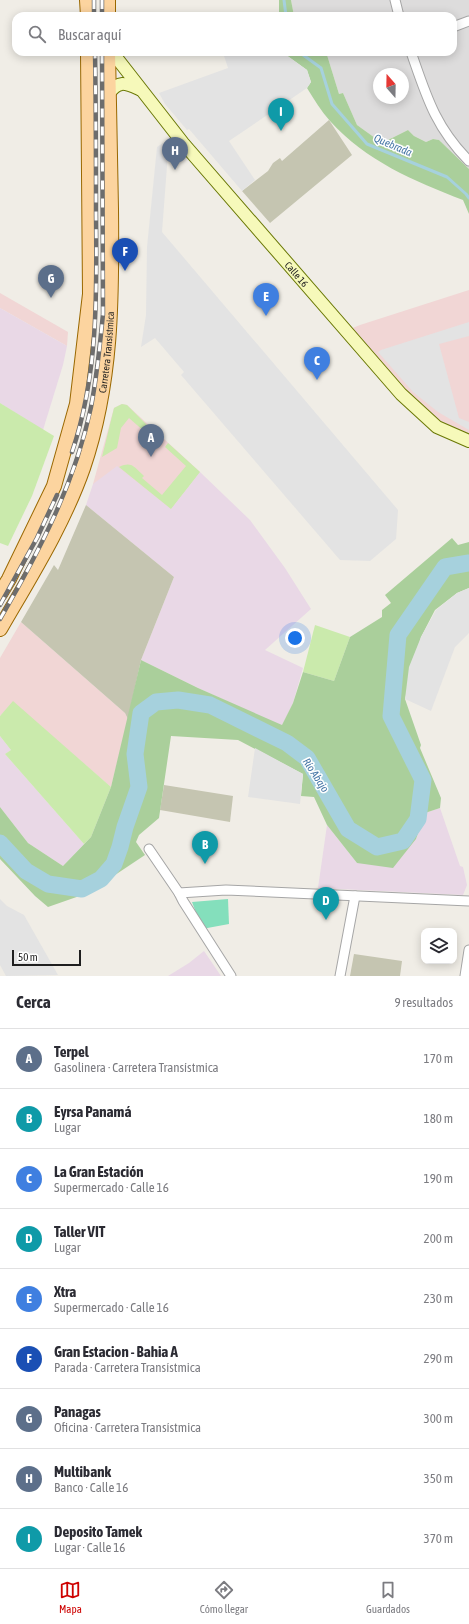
<!DOCTYPE html>
<html lang="es">
<head>
<meta charset="utf-8">
<style>
	:root { --surface:#fff; --page:#f7f7f7; --text:#2b2b33; --muted:#7c7c81; --line:#e1e1e2; --accent:#ce0201 }
	body { margin:0; font-family:"Asap Condensed",sans-serif; background:var(--page); color:var(--text) }
	.controls { position:absolute; right:12px; bottom:12px; display:grid; overflow:hidden; border-radius:8px; box-shadow:0 2px 10px #0003 }
	.controls button { width:36px; height:36px; display:grid; place-items:center; padding:0; border:0; border-bottom:1px solid var(--line); background:var(--surface); color:var(--text); font:20px sans-serif }
	.compass { position:absolute; left:373px; top:68px; width:36px; height:36px; border-radius:50%; background:var(--surface); box-shadow:0 2px 10px #0003; rotate:340deg }
	.scale { position:absolute; left:12px; bottom:10px; width:69px; box-sizing:border-box; padding-left:4px; border:2px solid #1f1f1f; border-top:0; font-size:11px; line-height:14px; white-space:nowrap; color:#1f1f1f; -webkit-text-stroke:3px #fff; paint-order:stroke }
	.you { position:absolute; left:295px; top:638px; width:14px; height:14px; margin:-10px; border:3px solid #fff; border-radius:50%; background:#1a73e8; box-shadow:0 0 0 6px #1a73e833 }
	.badge { display:grid; place-items:center; width:26px; height:26px; border-radius:50%; background:var(--accent); color:#fff; font-size:13px; font-weight:700 }
	.pin { position:absolute; translate:-50% -33px; filter:drop-shadow(0 1px 2px #0008) }
	.pin::after { content:''; position:absolute; top:21px; width:14px; height:12px; background:inherit; clip-path:polygon(0 0,100% 0,50% 100%) }
	.list { margin:0; padding:0; list-style:none }
	h2 { display:flex; justify-content:space-between; align-items:center; height:52px; margin:0; padding:0 16px; font-size:17px }
	h2 small { font-size:13px; font-weight:400; color:var(--muted) }
	.list li { display:grid; grid-template-columns:26px 1fr auto; gap:12px; align-items:center; box-sizing:border-box; height:60px; padding:0 16px; border-top:1px solid var(--line) }
	.list b { display:block; font-size:15px; white-space:nowrap }
	.list p { margin:0; font-size:13px; white-space:nowrap; color:var(--muted) }
	.list em { font-size:13px; font-style:normal; color:var(--muted) }
	.icon { flex:none; width:22px; height:22px; fill:none; stroke:currentColor; stroke-width:2; stroke-linecap:round; stroke-linejoin:round }
	.map { position:relative; flex:none; width:469px; height:976px; overflow:hidden }
	.search { position:absolute; background:var(--surface); box-shadow:0 2px 10px #0003; left:12px; right:12px; top:12px; height:44px; display:flex; align-items:center; gap:10px; box-sizing:border-box; padding:0 14px; border-radius:12px; color:var(--muted); font-size:15px }
	.sheet { height:592px; background:var(--surface) }
	nav { display:flex; justify-content:space-around; align-items:center; box-sizing:border-box; height:56px; border-top:1px solid var(--line); background:var(--surface); font-size:11px; color:var(--muted) }
	nav a { display:grid; justify-items:center; gap:2px }
	nav .on { color:var(--accent) }
	.map>svg:first-child { display:block }
	.residential { fill:#dddcdc; fill-rule:evenodd }
	.commercial { fill:#f1d6d5 }
	.industrial { fill:#e9d8e6 }
	.construction { fill:#c5c5b1 }
	.grass { fill:#caeaac }
	.forest { fill:#aacf9b }
	.pitch { fill:#84dfbc }
	.parking { fill:#e3e3e3 }
	.lines { fill:none; stroke-linecap:round; stroke-linejoin:round }
	.stream { stroke:#a6d1dd; stroke-width:3 }
	.river { stroke:#a6d1dd; stroke-width:17 }
	.minor-casing { stroke:#a6a6a6; stroke-width:11 }
	.secondary-casing { stroke:#6a7805; stroke-width:14 }
	.primary-casing { stroke:#9a6800; stroke-width:16 }
	.minor { stroke:#fff; stroke-width:9 }
	.secondary { stroke:#f6f9ba; stroke-width:12 }
	.primary { stroke:#fcd49f; stroke-width:14 }
	.rail-casing { stroke:#6d6d6d; stroke-width:4.5 }
	.rail { stroke:#fff; stroke-width:3; stroke-dasharray:9; stroke-linecap:butt }
	.labels { text-anchor:middle; dominant-baseline:central; stroke-width:3; stroke-linejoin:round; paint-order:stroke }
	.street-label { font-size:10px; fill:#1f1f1f; stroke:#fff }
	.water-label { font-size:11px; font-style:italic; fill:#4878a7; stroke:#fff }
</style>
</head>
<body>
<div class="map">
<svg width="469" height="976" viewBox="0 0 469 976">
	<rect width="100%" height="100%" fill="#f0ede6"/>
	<path class="residential" d="M291,0h178v169l-30,-29 -6,-1 -7,3 -12,-6 -6,-6 -26,13 -25,-18 -14,-32 -4,1 -12,-39 -5,-3h131v-36h-159zM379,74h24v24h-24z"/>
	<g class="commercial">
		<polygon points="469,290 469,436 461,433 428,413 414,400 350,329 360,325"/>
		<polygon points="0,293 68,332 67,346 0,308"/>
		<polygon points="122,404 127,405 200,472 171,509 93,484 114,408"/>
		<polygon points="21,622 125,713 128,719 111,787 13,702 0,716 0,658"/>
	</g>
	<g class="industrial">
		<polygon points="0,308 67,346 63,365 43,430 0,403"/>
		<polygon points="117,466 171,509 200,472 250,520 285,568 311,609 265,650 303,668 293,703 282,726 198,688 141,660 174,577 86,505 93,484"/>
		<polygon points="0,736 11,750 5,754 84,844 63,866 28,843 0,807"/>
		<polygon points="440,808 460,866 463,867 467,885 463,895 318,888 327,825 357,863 416,839 425,813"/>
		<polygon points="204,951 221,976 168,976 189,963"/>
	</g>
	<g class="construction">
		<polygon points="329,120 352,155 270,223 242,191 268,171 273,163 280,158 282,161"/>
		<polygon points="86,505 174,577 141,660 128,719 125,713 21,622 54,565 58,570"/>
		<polygon points="164,785 233,796 230,822 160,810"/>
		<polygon points="354,954 402,961 400,976 350,976"/>
	</g>
	<g class="grass">
		<polygon points="0,403 54,436 32,496 8,546 0,543"/>
		<polygon points="122,404 127,405 150,428 145,432 129,418 121,428 117,448 102,457 114,408"/>
		<path d="M168,443l32,29 -29,37 -52,-42c13,-6 15,0 25,9l-2,2 20,17 24,-29 -21,-19z"/>
		<polygon points="315,625 350,637 334,681 303,672"/>
		<polygon points="13,701 111,787 91,837 84,844 5,754 11,750 0,736 0,716"/>
	</g>
	<g class="forest">
		<polygon points="279,0 291,0 294,16 279,16"/>
		<path d="M282,52h40l5,3 12,39 4,-1 14,32 25,18 26,-13 6,6 12,6 7,-3 6,1 30,29v45l-6,-14c-49,-19 -97,-39 -133,-79 -9,-10 -16,-22 -23,-33l4,-6 -4,-12z"/>
		<polygon points="452,538 458,545 469,542 469,588 457,593 435,610 421,637 405,699 421,745 420,748 441,798 440,808 425,813 416,839 393,868 357,863 327,825 314,797 301,796 303,774 238,740 171,736 159,818 139,835 136,842 145,855 88,893 48,907 35,896 0,859 0,807 28,843 63,866 91,837 111,787 141,660 198,688 282,725 293,703 303,672 334,681 350,637 382,617 382,610 391,603 385,595"/>
	</g>
	<polygon class="pitch" points="228,899 229,924 202,929 192,902"/>
	<g class="parking">
		<polygon points="225,52 282,52 307,70 311,82 307,88 229,141 255,180 242,191 189,129 187,130 165,104 159,93 228,68 223,53"/>
		<polygon points="163,143 170,151 168,153 162,232 398,510 396,539 370,561 340,560 181,375 184,372 155,338 141,347 146,315 147,247 157,147"/>
		<polygon points="469,322 469,336 439,344 459,418 469,422 469,430 438,412 413,392 378,352 381,350"/>
		<polygon points="469,588 469,633 455,647 431,711 405,699 409,667 421,637 436,610 457,593"/>
		<polygon points="255,748 303,774 300,804 248,797"/>
		<polygon points="0,899 7,906 24,915 58,975 6,976 0,965"/>
	</g>
	<g class="lines">
		<g class="stream">
			<polyline points="284,0 286,16"/>
			<polyline points="299,52 321,68 332,104 367,144 447,177 466,194 469,198"/>
		</g>
		<polyline class="river" points="0,843 26,871 48,884 82,889 101,879 114,864 120,847 125,827 139,787 135,754 141,713 156,702 178,700 210,705 287,743 307,758 348,829 377,847 403,841 418,819 423,780 391,716 398,635 445,567 469,563"/>
		<defs>
			<g id="minor">
				<polyline points="395,0 399,16"/>
				<polyline points="453,27 469,21"/>
				<path d="M411,52c15,43 24,75 58,109"/>
				<polyline points="149,849 179,893 183,901 231,976"/>
				<polyline points="179,893 226,890 469,901"/>
				<polyline points="340,976 355,896"/>
				<polyline points="465,976 469,950"/>
			</g>
			<g id="secondary">
				<path id="s1" d="M112,52l71,91 218,251 36,33 32,14"/>
				<path d="M109,93c10,-13 16,-10 30,-4"/>
			</g>
			<g id="primary">
				<polyline points="87,0 88,16"/>
				<polyline points="108,0 108,16"/>
				<polyline points="0,594 9,579 54,486 77,404 90,294 88,52"/>
				<path id="s2" d="M0,629c30,-52 63,-104 83,-161 29,-85 29,-170 28,-259 -1,-52 -2,-105 -3,-157"/>
			</g>
		</defs>
		<use href="#minor" class="minor-casing"/>
		<use href="#secondary" class="secondary-casing"/>
		<use href="#primary" class="primary-casing"/>
		<use href="#minor" class="minor"/>
		<use href="#secondary" class="secondary"/>
		<use href="#primary" class="primary"/>
		<defs>
			<g id="rail">
				<polyline points="94,0 94,16"/>
				<polyline points="102,0 102,16"/>
				<path d="M72,452c26,-76 25,-158 24,-237 0,-54 0,-109 -1,-163"/>
				<polyline points="0,605 37,538 57,495"/>
				<path d="M0,619c39,-67 75,-136 91,-212 6,-31 9,-62 12,-93l-1,-262"/>
			</g>
		</defs>
		<use href="#rail" class="rail-casing"/>
		<use href="#rail" class="rail"/>
	</g>
	<g class="labels">
		<g class="street-label">
			<text stroke="none"><textPath href="#s1" startOffset="289">Calle 16</textPath></text>
			<text stroke="none"><textPath href="#s2" startOffset="300">Carretera Transístmica</textPath></text>
		</g>
		<g class="water-label">
			<text transform="translate(393 145) rotate(23)">Quebrada</text>
			<text transform="translate(316 775) rotate(57)">Río Abajo</text>
		</g>
	</g>
</svg>
<div class="controls">
<button><svg class="icon" aria-label="layers" viewBox="0 0 24 24"><path d="M12 4l9 5-9 5-9-5zM3 14l9 5 9-5"/></svg></button>
</div>
<svg class="compass" viewBox="-18 -18 36 36"><path d="M0-13l5 13h-10z" fill="#e53935"/><path d="M0 13l5-13h-10z" fill="#7c7c81"/></svg>
<div class="scale">50 m</div>
<div class="you"></div>
<div class="pin badge" style="left:151px;top:457px;background:#5c6f8a">A</div>
<div class="pin badge" style="left:205px;top:864px;background:#0f9aa8">B</div>
<div class="pin badge" style="left:317px;top:380px;background:#3f7fe0">C</div>
<div class="pin badge" style="left:326px;top:920px;background:#0f9aa8">D</div>
<div class="pin badge" style="left:266px;top:316px;background:#3f7fe0">E</div>
<div class="pin badge" style="left:125px;top:271px;background:#1a4fb4">F</div>
<div class="pin badge" style="left:51px;top:298px;background:#5c6f8a">G</div>
<div class="pin badge" style="left:175px;top:170px;background:#5c6f8a">H</div>
<div class="pin badge" style="left:281px;top:131px;background:#0f9aa8">I</div>
<div class="search"><svg class="icon" aria-label="search" viewBox="0 0 24 24"><circle cx="10" cy="10" r="6"/><path d="M15 15l6 6"/></svg>Buscar aquí</div>
</div>
<section class="sheet">
<h2>Cerca<small>9 resultados</small></h2>
<ul class="list">
<li><span class="badge" style="background:#5c6f8a">A</span><div><b>Terpel</b><p>Gasolinera · Carretera Transístmica</p></div><em>170 m</em></li>
<li><span class="badge" style="background:#0f9aa8">B</span><div><b>Eyrsa Panamá</b><p>Lugar</p></div><em>180 m</em></li>
<li><span class="badge" style="background:#3f7fe0">C</span><div><b>La Gran Estación</b><p>Supermercado · Calle 16</p></div><em>190 m</em></li>
<li><span class="badge" style="background:#0f9aa8">D</span><div><b>Taller VIT</b><p>Lugar</p></div><em>200 m</em></li>
<li><span class="badge" style="background:#3f7fe0">E</span><div><b>Xtra</b><p>Supermercado · Calle 16</p></div><em>230 m</em></li>
<li><span class="badge" style="background:#1a4fb4">F</span><div><b>Gran Estacion - Bahia A</b><p>Parada · Carretera Transístmica</p></div><em>290 m</em></li>
<li><span class="badge" style="background:#5c6f8a">G</span><div><b>Panagas</b><p>Oficina · Carretera Transístmica</p></div><em>300 m</em></li>
<li><span class="badge" style="background:#5c6f8a">H</span><div><b>Multibank</b><p>Banco · Calle 16</p></div><em>350 m</em></li>
<li><span class="badge" style="background:#0f9aa8">I</span><div><b>Deposito Tamek</b><p>Lugar · Calle 16</p></div><em>370 m</em></li>
</ul>
</section>
<nav>
<a class="on"><svg class="icon" aria-label="map" viewBox="0 0 24 24"><path d="M3 6l6-2 6 2 6-2v14l-6 2-6-2-6 2zM9 4v14M15 6v14"/></svg>Mapa</a>
<a><svg class="icon" aria-label="directions" viewBox="0 0 24 24"><path d="M12 3l9 9-9 9-9-9zM9 14v-3h6M13 9l2 2-2 2"/></svg>Cómo llegar</a>
<a><svg class="icon" aria-label="saved" viewBox="0 0 24 24"><path d="M7 4h10v16l-5-4-5 4z"/></svg>Guardados</a>
</nav>
</body>
</html>
